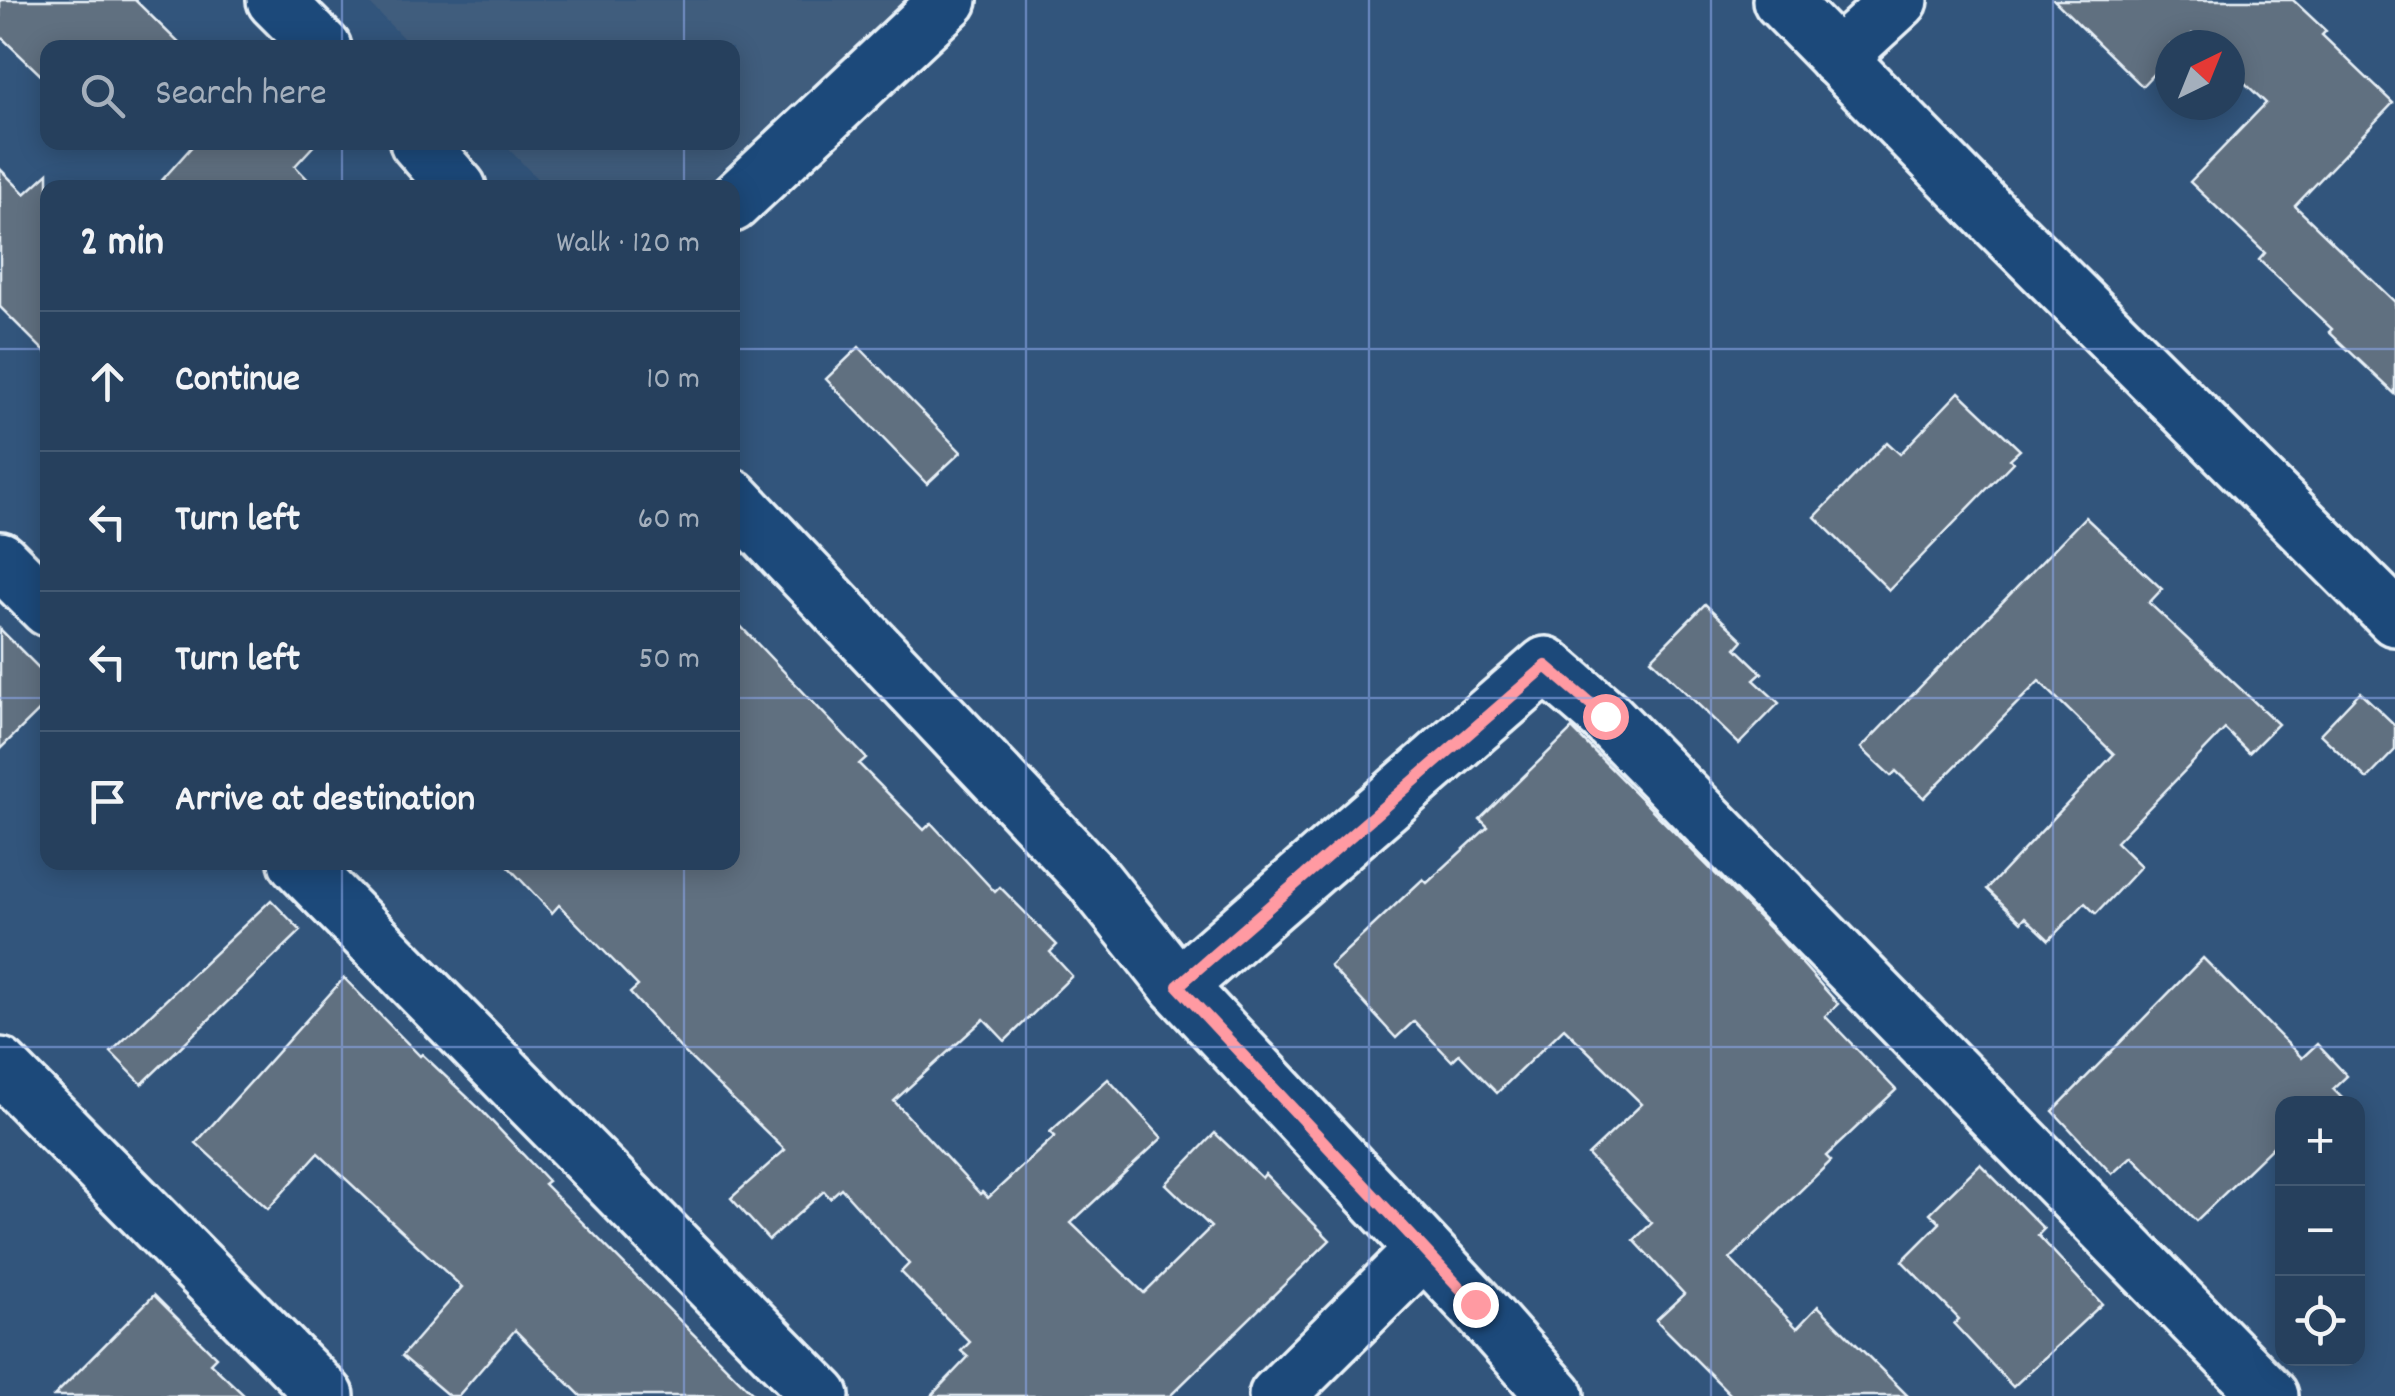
<!DOCTYPE html>
<html lang="en">
<head>
<meta charset="utf-8">
<style>
	:root { --surface:#26405d; --page:#324b66; --text:#f1f3f6; --muted:#a4afbc; --line:#425972 }
	body { margin:0; font-family:Dekko,sans-serif; background:var(--page); color:var(--text) }
	.controls { position:absolute; right:30px; bottom:30px; display:grid; overflow:hidden; border-radius:20px; box-shadow:0 5px 25px #0003 }
	.controls button { width:90px; height:90px; display:grid; place-items:center; padding:0; border:0; border-bottom:2px solid var(--line); background:var(--surface); color:var(--text); font:50px sans-serif }
	.compass { position:absolute; left:2155px; top:30px; width:90px; height:90px; border-radius:50%; background:var(--surface); box-shadow:0 5px 25px #0003; rotate:43deg }
	.stop { position:absolute; width:30px; height:30px; margin:-22px; border:8px solid #ff9aa2; border-radius:50%; background:#fff }
	.stop.end { background:#ff9aa2; border-color:#fff; box-shadow:0 2px 10px #0008 }
	.list { margin:0; padding:0; list-style:none }
	h2 { display:flex; justify-content:space-between; align-items:center; height:130px; margin:0; padding:0 40px; font-size:42px }
	h2 small { font-size:32px; font-weight:400; color:var(--muted) }
	.list li { display:grid; grid-template-columns:65px 1fr auto; gap:30px; align-items:center; box-sizing:border-box; height:140px; padding:0 40px; border-top:2px solid var(--line) }
	.list b { display:block; font-size:38px; white-space:nowrap }
	.list em { font-size:32px; font-style:normal; color:var(--muted) }
	.icon { flex:none; width:55px; height:55px; fill:none; stroke:currentColor; stroke-width:2; stroke-linecap:round; stroke-linejoin:round }
	.map { position:relative; flex:none; width:2395px; height:1396px; overflow:hidden }
	.search { position:absolute; background:var(--surface); box-shadow:0 5px 25px #0003; left:40px; top:40px; width:700px; height:110px; display:flex; align-items:center; gap:25px; box-sizing:border-box; padding:0 35px; border-radius:20px; color:var(--muted); font-size:38px }
	.panel { position:absolute; background:var(--surface); box-shadow:0 5px 25px #0003; left:40px; top:180px; width:700px; height:690px; border-radius:20px }
	.map>svg:first-child { display:block }
	.built { fill:#405d7d }
	.building { fill:#606f80; stroke:#e8f1f8; stroke-width:2.5 }
	.lines { fill:none; stroke-linecap:round; stroke-linejoin:round }
	.minor-casing { stroke:#e8f1f8; stroke-width:62 }
	.minor { stroke:#1f4a7a; stroke-width:55 }
	.route { stroke:#ff9aa2; stroke-width:12 }
	.grid { fill:none; stroke:#8da8ea; stroke-width:2.5; stroke-opacity:0.55 }
</style>
</head>
<body>
<div class="map">
<svg width="2395" height="1396" viewBox="0 0 2395 1396">
	<rect width="100%" height="100%" fill="#32557c"/>
	<filter id="ink" filterUnits="userSpaceOnUse"><feTurbulence type="fractalNoise" baseFrequency=".01" numOctaves="2"/><feDisplacementMap in="SourceGraphic" scale="20" xChannelSelector="R" yChannelSelector="G"/><feConvolveMatrix kernelMatrix="1 2 1 2 8 2 1 2 1" color-interpolation-filters="sRGB"/></filter>
	<g filter="url(#ink)">
		<polygon class="built" points="366,0 904,0 703,187 546,188 503,143 732,142 732,48 412,47"/>
		<g class="building">
			<polygon points="0,0 135,0 184,48 48,48 48,82 0,36"/>
			<polygon points="2054,0 2293,0 2326,31 2322,35 2393,103 2295,206 2395,302 2395,394 2329,332 2332,329 2259,260 2265,253 2190,182 2266,103 2230,69 2230,45 2204,45 2192,34 2181,45 2170,45 2170,56 2142,86"/>
			<polygon points="196,142 317,142 295,166 316,188 155,188"/>
			<polygon points="0,169 25,194 48,173 48,355 0,307"/>
			<polygon points="859,347 961,452 927,484 826,379"/>
			<polygon points="1959,392 2020,450 2010,459 2013,462 1889,590 1815,517 1887,442 1900,454"/>
			<polygon points="2085,517 2162,589 2149,603 2278,724 2249,753 2225,729 2116,842 2141,866 2096,914 2085,903 2049,940 2025,917 2021,922 1987,889 2114,754 2039,681 1924,798 1896,771 1891,776 1861,748"/>
			<polygon points="1705,604 1743,640 1736,648 1762,673 1754,680 1779,703 1739,744 1651,659"/>
			<polygon points="732,617 866,758 859,764 924,830 931,823 995,892 1000,887 1057,945 1050,952 1072,976 1005,1041 984,1019 894,1101 980,1194 982,1192 988,1198 1055,1136 1050,1132 1108,1079 1162,1138 1071,1223 1144,1293 1211,1227 1166,1184 1215,1133 1262,1178 1265,1174 1330,1240 1170,1396 931,1396 968,1357 961,1351 970,1342 901,1272 909,1264 841,1188 830,1198 824,1191 769,1240 731,1198 785,1150 682,1050 630,993 638,986 559,905 552,913 504,862 732,862"/>
			<polygon points="0,629 48,677 48,702 0,749"/>
			<polygon points="2360,692 2395,725 2395,750 2367,779 2320,734"/>
			<polygon points="1572,729 1780,939 1838,1004 1825,1016 1896,1090 1826,1156 1831,1161 1730,1259 1797,1328 1818,1306 1908,1396 1732,1396 1656,1320 1684,1294 1634,1240 1652,1223 1588,1155 1642,1104 1564,1028 1497,1093 1459,1054 1452,1061 1414,1021 1396,1038 1330,966 1423,879 1427,883 1488,827 1480,819"/>
			<polygon points="271,900 301,931 142,1084 111,1052"/>
			<polygon points="2203,958 2302,1058 2317,1044 2347,1076 2333,1089 2348,1104 2282,1104 2282,1138 2196,1221 2132,1156 2112,1174 2053,1111"/>
			<polygon points="344,978 420,1056 422,1054 482,1111 548,1181 544,1184 755,1396 581,1396 515,1330 458,1396 449,1396 402,1356 462,1287 318,1153 268,1209 196,1143"/>
			<polygon points="1980,1164 2044,1229 2038,1235 2102,1304 2013,1387 1954,1324 1959,1319 1902,1261 1940,1223 1930,1213"/>
			<polygon points="154,1295 216,1357 210,1363 245,1396 54,1396"/>
		</g>
		<g class="lines">
			<defs>
				<g id="minor">
					<polyline points="275,0 323,48"/>
					<polyline points="1781,0 1997,221 2395,618"/>
					<polyline points="1837,58 1900,0"/>
					<polyline points="418,142 458,188"/>
					<polyline points="732,204 949,0"/>
					<polyline points="732,497 1092,878 1178,986 1475,1304 1556,1396"/>
					<polyline points="0,560 48,608"/>
					<polyline points="297,862 821,1396"/>
					<polyline points="1178,986 1546,665 1605,716 2270,1396"/>
					<polyline points="0,1066 326,1396"/>
					<polyline points="1277,1396 1424,1250"/>
				</g>
			</defs>
			<use href="#minor" class="minor-casing"/>
			<use href="#minor" class="minor"/>
		</g>
	</g>
	<g class="lines" filter="url(#ink)">
		<polyline class="route" points="1475,1304 1178,986 1546,666 1605,716"/>
	</g>
	<path class="grid" d="M342,0v48M684,0v48M1026,0v1396M1369,0v1396M1711,0v1396M2053,0v1396M342,142v46M684,142v46M0,349h48M732,349h1663M0,698h48M732,698h1663M342,862v534M684,862v534M0,1047h2395"/>
</svg>
<div class="controls">
<button>+</button>
<button>−</button>
<button><svg class="icon" aria-label="locate" viewBox="0 0 24 24"><circle cx="12" cy="12" r="6"/><path d="M12 2v4M12 18v4M2 12h4M18 12h4"/></svg></button>
</div>
<svg class="compass" viewBox="-18 -18 36 36"><path d="M0-13l5 13h-10z" fill="#e53935"/><path d="M0 13l5-13h-10z" fill="#a4afbc"/></svg>
<div class="stop" style="left:1605px;top:716px"></div>
<div class="stop end" style="left:1475px;top:1304px"></div>
<div class="search"><svg class="icon" aria-label="search" viewBox="0 0 24 24"><circle cx="10" cy="10" r="6"/><path d="M15 15l6 6"/></svg>Search here</div>
<section class="panel">
<h2>2 min<small>Walk · 120 m</small></h2>
<ul class="list">
<li><svg class="icon" aria-label="ahead" viewBox="0 0 24 24"><path d="M12 20V5M6 11l6-6 6 6"/></svg><div><b>Continue</b></div><em>10 m</em></li>
<li><svg class="icon" aria-label="left" viewBox="0 0 24 24"><path d="M17 20v-9H6M10 6l-5 5 5 5"/></svg><div><b>Turn left</b></div><em>60 m</em></li>
<li><svg class="icon" aria-label="left" viewBox="0 0 24 24"><path d="M17 20v-9H6M10 6l-5 5 5 5"/></svg><div><b>Turn left</b></div><em>50 m</em></li>
<li><svg class="icon" aria-label="arrive" viewBox="0 0 24 24"><path d="M6 21V4h12l-3 4 3 4H6"/></svg><div><b>Arrive at destination</b></div></li>
</ul>
</section>
</div>
</body>
</html>
